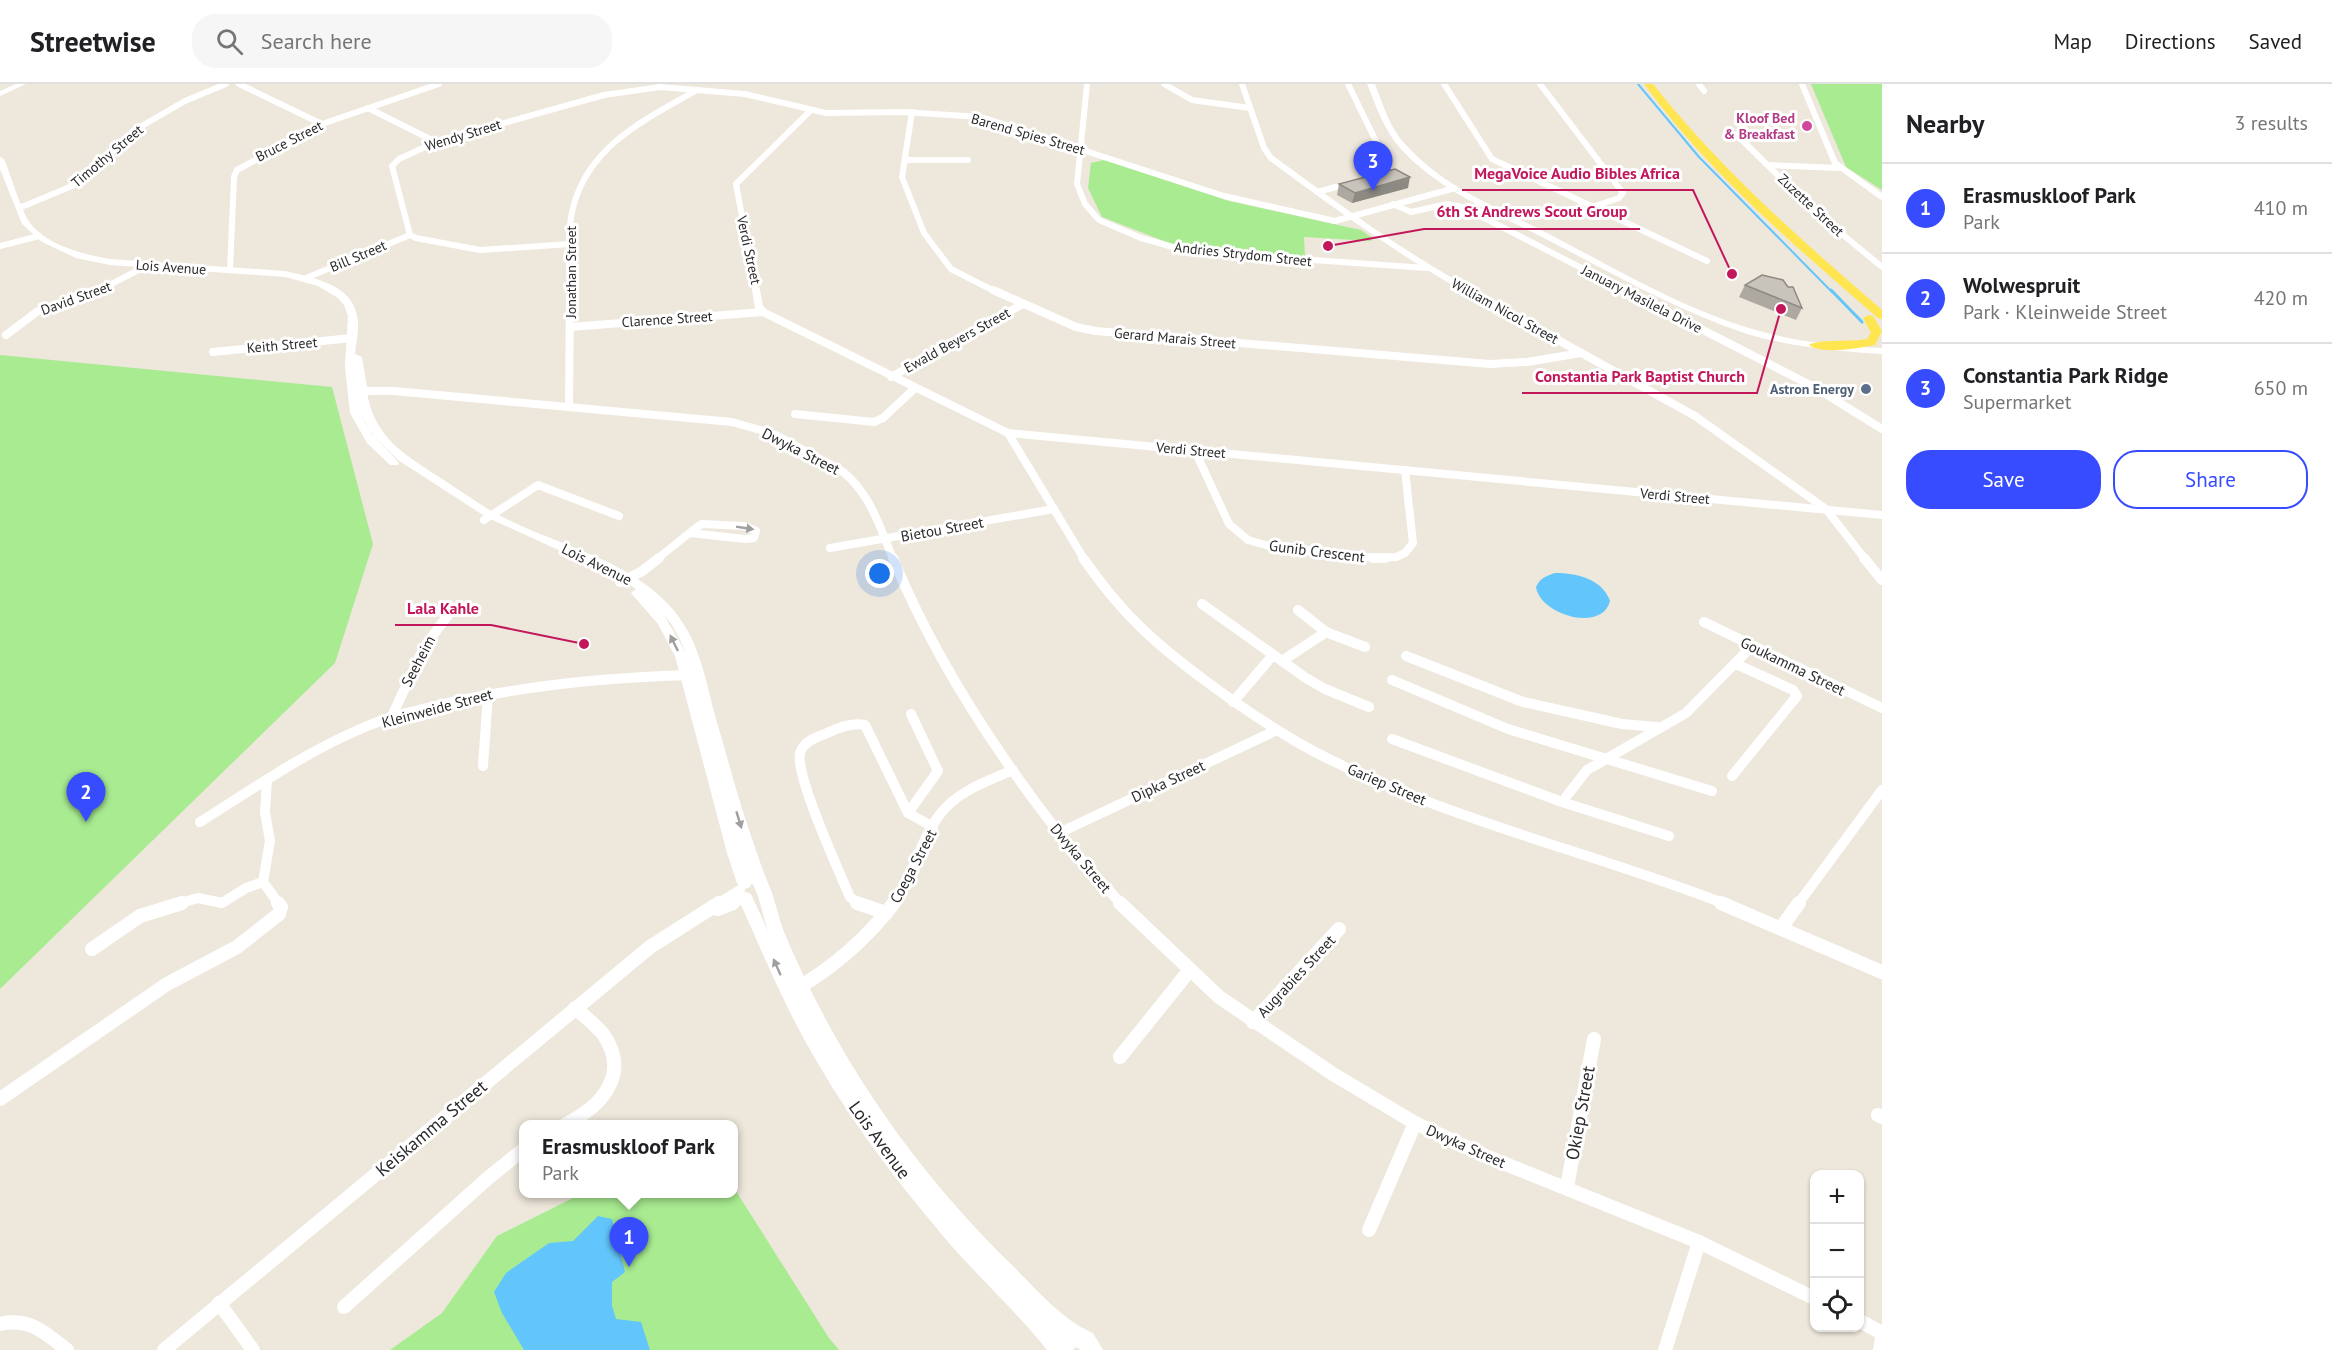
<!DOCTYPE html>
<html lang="en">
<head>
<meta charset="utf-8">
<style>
	:root { --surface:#fff; --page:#f6f6f6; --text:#202124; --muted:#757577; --line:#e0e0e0; --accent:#374bff }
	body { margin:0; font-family:"PT Sans",sans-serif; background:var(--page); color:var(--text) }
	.controls { position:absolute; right:18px; bottom:18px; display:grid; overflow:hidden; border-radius:12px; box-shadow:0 2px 4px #0004 }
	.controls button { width:54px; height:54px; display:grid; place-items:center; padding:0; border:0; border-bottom:2px solid var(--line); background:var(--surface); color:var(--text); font:30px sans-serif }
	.you { position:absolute; left:880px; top:490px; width:21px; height:21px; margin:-15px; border:4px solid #fff; border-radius:50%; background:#1a73e8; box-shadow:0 0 0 9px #1a73e833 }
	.badge { display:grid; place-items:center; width:39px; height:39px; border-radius:50%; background:var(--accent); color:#fff; font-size:20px; font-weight:700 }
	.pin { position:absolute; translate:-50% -50px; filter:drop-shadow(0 2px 3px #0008) }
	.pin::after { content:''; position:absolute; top:32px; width:21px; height:18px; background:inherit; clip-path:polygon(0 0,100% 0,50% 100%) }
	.popup { position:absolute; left:519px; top:1036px; width:219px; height:78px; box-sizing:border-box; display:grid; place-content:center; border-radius:12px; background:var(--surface); filter:drop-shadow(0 2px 4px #0005); font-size:20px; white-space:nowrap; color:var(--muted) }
	.popup b { font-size:22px; color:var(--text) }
	.popup::after { content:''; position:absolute; left:50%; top:100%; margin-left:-12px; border:12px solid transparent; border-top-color:var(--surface) }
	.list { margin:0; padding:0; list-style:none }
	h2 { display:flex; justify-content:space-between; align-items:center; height:78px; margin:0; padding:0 24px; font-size:26px }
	h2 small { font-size:20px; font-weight:400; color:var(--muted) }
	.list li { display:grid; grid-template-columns:39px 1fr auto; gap:18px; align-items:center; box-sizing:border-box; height:90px; padding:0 24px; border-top:2px solid var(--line) }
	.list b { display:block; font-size:22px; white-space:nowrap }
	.list p { margin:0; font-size:20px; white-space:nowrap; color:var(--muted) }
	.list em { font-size:20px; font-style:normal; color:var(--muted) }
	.actions { display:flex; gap:12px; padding:18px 24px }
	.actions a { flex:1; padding:14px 0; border:2px solid var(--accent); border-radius:24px; text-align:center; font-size:21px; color:var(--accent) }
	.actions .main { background:var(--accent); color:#fff }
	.icon { flex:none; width:33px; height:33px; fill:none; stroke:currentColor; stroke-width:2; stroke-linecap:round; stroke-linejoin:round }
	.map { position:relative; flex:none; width:1882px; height:1266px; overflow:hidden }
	header { display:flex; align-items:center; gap:36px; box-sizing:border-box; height:84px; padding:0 30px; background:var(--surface); border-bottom:2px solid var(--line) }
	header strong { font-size:28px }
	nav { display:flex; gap:33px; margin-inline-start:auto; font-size:21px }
	.search { width:420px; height:54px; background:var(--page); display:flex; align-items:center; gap:15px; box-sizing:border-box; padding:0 21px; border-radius:24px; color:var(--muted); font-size:22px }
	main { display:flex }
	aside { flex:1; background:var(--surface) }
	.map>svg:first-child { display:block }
	.green { fill:#a8eb91 }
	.water { fill:#62c6fc }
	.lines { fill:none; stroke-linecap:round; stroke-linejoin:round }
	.stream-far1 { stroke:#62c6fc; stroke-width:2 }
	.stream { stroke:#62c6fc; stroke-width:3 }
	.street-far3 { stroke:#fff; stroke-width:6 }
	.street-far2 { stroke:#fff; stroke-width:8 }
	.street-far1 { stroke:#fff; stroke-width:10 }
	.street { stroke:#fff; stroke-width:14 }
	.secondary { fill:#fff; fill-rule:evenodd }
	.primary { fill:#ffe54f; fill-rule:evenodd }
	.wall { fill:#ada9a1 }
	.shaded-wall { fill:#8d8983 }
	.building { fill:#c9c4bb; stroke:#8d8983; stroke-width:1.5 }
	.oneway { fill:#9f9f9f }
	.hotel-dot { fill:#d1479c; stroke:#fff; stroke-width:2 }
	.service-dot { fill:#5c6f8a; stroke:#fff; stroke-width:2 }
	.labels { text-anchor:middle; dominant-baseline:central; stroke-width:6; stroke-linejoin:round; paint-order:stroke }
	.far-hotel-label { font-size:14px; font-weight:bold; fill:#b23c85; stroke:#fff; text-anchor:end }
	.far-street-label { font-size:14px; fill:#2a2a2a; stroke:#fff }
	.far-service-label { font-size:14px; font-weight:bold; fill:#4e5e75; stroke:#fff; text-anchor:end }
	.street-label { font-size:15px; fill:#2a2a2a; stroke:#fff }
	.near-street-label { font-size:18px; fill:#2a2a2a; stroke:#fff }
	.leader { fill:none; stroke:#c2185b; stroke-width:2 }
	.callout-dot { fill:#c2185b; stroke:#fff; stroke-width:2 }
	.callout-label { font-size:16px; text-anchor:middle; font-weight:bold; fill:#c2185b; stroke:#fff; stroke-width:6; stroke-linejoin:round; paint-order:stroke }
</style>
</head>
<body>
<header>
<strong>Streetwise</strong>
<div class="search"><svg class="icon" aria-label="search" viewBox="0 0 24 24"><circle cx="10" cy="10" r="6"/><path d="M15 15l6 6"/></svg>Search here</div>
<nav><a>Map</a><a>Directions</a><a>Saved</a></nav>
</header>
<main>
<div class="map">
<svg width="1882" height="1266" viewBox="0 0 1882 1266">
	<rect width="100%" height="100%" fill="#eee7db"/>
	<g class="green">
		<polygon points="1811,0 1882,0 1882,106 1846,83"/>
		<polygon points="1104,76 1229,117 1361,146 1372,154 1371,157 1304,153 1305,173 1177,162 1102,133 1088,104 1091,79"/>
		<polygon points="0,271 332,303 373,460 335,579 0,905"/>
		<polygon points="734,1104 829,1254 839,1266 390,1266 442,1229 497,1152 581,1110 734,1110"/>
	</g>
	<g class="water">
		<path d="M1555,489c22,0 47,6 55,28 -8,32 -70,14 -74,-14 4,-9 10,-11 19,-14z"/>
		<polygon points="598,1132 612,1135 625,1188 612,1198 612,1222 616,1235 641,1238 650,1266 524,1266 502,1229 494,1208 506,1189 549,1159 573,1157"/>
	</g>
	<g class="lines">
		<polyline class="stream-far1" points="1638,0 1699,73 1832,208"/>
		<polyline class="stream" points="1831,206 1862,238"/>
		<g class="street-far3">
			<polyline points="239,0 322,40"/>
			<polyline points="1087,0 1077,100 1085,120 1099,136 1141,154 1187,167 1426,184"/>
			<polyline points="1164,0 1192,16 1250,24"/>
			<path d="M1242,0l22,64 7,10c65,48 129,95 200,134"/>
			<polyline points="1348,0 1389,84 1385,89 1375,92"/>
			<polyline points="1444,0 1492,75 1707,177"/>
			<polyline points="1540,0 1623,109 1619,114 1592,123"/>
			<polyline points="1699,0 1704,7"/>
			<polyline points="1802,0 1835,79 1882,113"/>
			<polyline points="368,24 436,58"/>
			<polyline points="912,28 902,93 924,149 951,185 996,208"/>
			<polyline points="1742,56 1813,126 1882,183"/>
			<polyline points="906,76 968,76"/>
			<polyline points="1768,81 1839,84"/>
			<polyline points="1317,108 1351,99"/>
			<polyline points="1393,120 1411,128 1447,120 1463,123 1628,208"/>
			<polyline points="19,124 77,100 133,47 185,17 226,0"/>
			<polyline points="570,160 480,166 416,154 410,151 392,82 399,75 436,58 604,11 660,3 745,10 826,29 903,28 981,33 1224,112 1335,137 1455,104"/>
			<polyline points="0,162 39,152"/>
			<polyline points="230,186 234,93 237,86 322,40 439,0"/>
			<polyline points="306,194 410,151"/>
			<polyline points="96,208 148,181"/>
			<path d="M570,208c0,-28 -4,-61 4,-88 17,-60 74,-86 123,-114"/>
			<polyline points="756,208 736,100 810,27"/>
		</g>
		<g class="street-far2">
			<polyline points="756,206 759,223 763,228 1008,349 1882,431"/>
			<polyline points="993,206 1076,243 1096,247 1490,280 1527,278 1581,269"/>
			<polyline points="1468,206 1695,332 1826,425 1865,475"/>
			<polyline points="1625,206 1816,304 1882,345"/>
			<polyline points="570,243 763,228"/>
			<polyline points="6,251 38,227 100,206"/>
			<polyline points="213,268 352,254"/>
			<polyline points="891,293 1023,220"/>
			<path d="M363,307h31l338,31 42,12 68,37c28,22 38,56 51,88"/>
			<polyline points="569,322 570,206"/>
			<polyline points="795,330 874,338 883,334 915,304"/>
			<polyline points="1008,349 1084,475"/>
			<polyline points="1195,367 1229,440 1248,456 1269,462 1377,474 1396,473 1405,469 1413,459 1405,386"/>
			<polyline points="484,436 538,401 619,432"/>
			<polyline points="830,464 1054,425"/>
			<polyline points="657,475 697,443 702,440 744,442 756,447 754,454 745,455 690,449"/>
		</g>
		<g class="street-far1">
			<path d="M893,474c40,98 100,190 165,274 20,25 42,48 63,72"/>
			<path d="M1083,474c38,55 70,84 124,124 34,25 69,49 106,69 130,68 276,100 412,153"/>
			<polyline points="1373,474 1385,474"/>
			<polyline points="1864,474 1882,496"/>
			<polyline points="620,498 641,488 659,474"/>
			<polyline points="1202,520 1306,594 1325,605 1369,623"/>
			<polyline points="1298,526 1326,548"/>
			<polyline points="1704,538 1882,624"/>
			<polyline points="1406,572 1523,618 1622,640 1657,643"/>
			<polyline points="1282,577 1326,548 1365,563"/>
			<polyline points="1392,596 1508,645 1712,707"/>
			<polyline points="1233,618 1273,571"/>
			<polyline points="392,632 424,563 452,526"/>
			<polyline points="1392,655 1562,718 1587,686 1686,629 1752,562"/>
			<polyline points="483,682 488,609"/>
			<polyline points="1732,692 1797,612 1793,606 1736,580"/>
			<polyline points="267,696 265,728 270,757 263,798 279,820"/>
			<polyline points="1562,718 1669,752"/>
			<polyline points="908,729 938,687 911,630"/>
			<path d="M200,738c54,-34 107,-71 165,-95 27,-12 55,-17 83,-24 81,-18 162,-26 244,-28"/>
			<polyline points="1059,749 1277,646"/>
			<polyline points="177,820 198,814 222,819 246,804 263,798"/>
			<polyline points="717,820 740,806"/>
			<polyline points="729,820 745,814"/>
			<path d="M859,820l-9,-7c-11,-26 -55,-121 -50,-144 3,-11 16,-16 25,-19 13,-6 26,-12 40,-9l43,88 25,14"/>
			<path d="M893,820c21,-27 26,-64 48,-91 17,-22 47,-32 72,-43"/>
			<polyline points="1798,820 1882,706"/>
		</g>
		<g class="street">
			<polyline points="857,819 886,829"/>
			<polyline points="1120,819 1219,913 1333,990 1415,1039 1488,1073 1699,1158 1814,1214"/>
			<polyline points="1721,819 1882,888"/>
			<polyline points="718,825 733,819"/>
			<polyline points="1781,844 1799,819"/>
			<polyline points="92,865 140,832 182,819"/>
			<path d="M796,905c38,-22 71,-51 98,-86"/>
			<polyline points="1253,938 1339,845"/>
			<polyline points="1120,973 1189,887"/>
			<polyline points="0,1015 167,900 237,863 279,830 281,823 278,819"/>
			<polyline points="1878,1031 1882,1033"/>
			<path d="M566,1040c36,-18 65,-50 37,-90 -8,-10 -19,-18 -28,-26"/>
			<polyline points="1567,1103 1594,955"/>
			<polyline points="1369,1146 1415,1039"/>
			<polyline points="219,1219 253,1266"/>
			<polyline points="344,1223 488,1094 524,1065"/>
			<polyline points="1860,1237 1882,1249"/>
			<path d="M0,1240c29,-7 46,9 67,26"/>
			<polyline points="164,1266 650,863 719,819"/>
			<polyline points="1665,1266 1699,1158"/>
			<polyline points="1880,1266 1882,1254"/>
		</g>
		<g class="secondary">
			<polygon points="16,0 26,0 0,12 0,7"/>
			<path d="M1367,0h8c8,21 15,44 30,60 37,42 93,64 142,89 68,35 135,76 209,97 41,12 84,16 126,18v6c-45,-3 -91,-7 -135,-20 -73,-24 -140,-64 -209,-99 -48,-24 -101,-46 -138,-87 -16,-18 -24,-42 -33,-64z"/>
			<path d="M0,73l4,2c8,19 14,43 24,61 16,25 55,34 82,39l175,12c26,6 67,13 72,45 3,13 -1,26 -2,38l7,3 5,30 -3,2 3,3c7,44 34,60 69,83 19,12 38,26 57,37 58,32 130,44 176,93 30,32 36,73 47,114 10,34 19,68 30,102 8,23 16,49 25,69 5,14 8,29 13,42 53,126 130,238 228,333 24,24 50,55 81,68l10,17h-22l-5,-3 -3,3h-26c-35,-44 -78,-81 -113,-125 -49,-58 -94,-120 -130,-186 -25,-46 -45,-94 -66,-141l3,-4 5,-2 5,2 18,39c-6,-15 -10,-40 -17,-50l-2,4 -5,2 -5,-2 -3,-4 -10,-30 -52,-197 -17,-32 -27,-31 5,-4 -18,-12 -132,-60 -88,-57 -26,-26 -10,-18c8,20 24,31 37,47l-1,2h-8l-23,-22 -17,-30 -5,-46 3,-51 -4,-11 -6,-7 -20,-12 -33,-9 -175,-12 -34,-7 -34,-16 -20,-18 -22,-55zM664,531c10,11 16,24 22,38z"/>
		</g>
		<g class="primary">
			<path d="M1644,0h9c67,85 147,155 229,226v9l-4,-1c-83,-72 -168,-144 -234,-234z"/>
			<path d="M1869,231l4,1 9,15 -7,14c-15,3 -54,10 -66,0 7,-6 45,-3 58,-6l4,-6 -8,-15z"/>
		</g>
	</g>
	<g class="wall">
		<polygon points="1339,100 1408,104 1352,119 1337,111"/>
		<polygon points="1745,201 1802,224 1796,236 1739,213"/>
	</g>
	<polygon class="shaded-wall" points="1410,93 1408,104 1352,119 1355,109"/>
	<g class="building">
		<polygon points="1395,85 1410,93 1355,109 1339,100"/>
		<polygon points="1762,191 1783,196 1788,203 1793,203 1802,224 1745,201"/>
	</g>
	<defs><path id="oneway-solid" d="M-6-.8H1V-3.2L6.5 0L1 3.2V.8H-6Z" transform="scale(1.5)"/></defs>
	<g class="oneway">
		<use href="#oneway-solid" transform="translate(745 444) rotate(9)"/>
		<use href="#oneway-solid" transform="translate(674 559) rotate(-116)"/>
		<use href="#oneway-solid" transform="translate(739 736) rotate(73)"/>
		<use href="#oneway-solid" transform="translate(777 883) rotate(-114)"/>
	</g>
	<circle class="hotel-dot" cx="1807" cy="42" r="6"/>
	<circle class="service-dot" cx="1866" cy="305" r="6"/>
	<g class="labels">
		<g class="far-hotel-label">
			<text x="1795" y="34">Kloof Bed<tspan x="1795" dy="16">&amp; Breakfast</tspan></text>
		</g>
		<g class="far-street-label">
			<text transform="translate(1028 50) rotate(16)">Barend Spies Street</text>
			<text transform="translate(463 51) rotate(-17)">Wendy Street</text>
			<text transform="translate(289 57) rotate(-27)">Bruce Street</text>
			<text transform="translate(107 72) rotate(-40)">Timothy Street</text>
			<text transform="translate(1811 121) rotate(43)">Zuzette Street</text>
			<text transform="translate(749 166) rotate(78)">Verdi Street</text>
			<text transform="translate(1243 170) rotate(6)">Andries Strydom Street</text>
			<text transform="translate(358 172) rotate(-23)">Bill Street</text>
			<text transform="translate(171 183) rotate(4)">Lois Avenue</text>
			<text transform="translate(571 188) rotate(-90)">Jonathan Street</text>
			<text transform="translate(76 214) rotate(-20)">David Street</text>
			<text transform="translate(1642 215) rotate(27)">January Masilela Drive</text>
			<text transform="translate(1505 227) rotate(29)">William Nicol Street</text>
			<text transform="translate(667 235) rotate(-4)">Clarence Street</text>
			<text transform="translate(1175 254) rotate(5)">Gerard Marais Street</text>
			<text transform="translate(957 256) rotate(-29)">Ewald Beyers Street</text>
			<text transform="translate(282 261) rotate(-5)">Keith Street</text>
			<text transform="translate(1191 366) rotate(5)">Verdi Street</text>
			<text transform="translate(1675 412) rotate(5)">Verdi Street</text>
		</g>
		<g class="far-service-label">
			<text x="1854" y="305">Astron Energy</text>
		</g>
		<g class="street-label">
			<text transform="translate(801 367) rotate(27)">Dwyka Street</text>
			<text transform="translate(942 445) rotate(-10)">Bietou Street</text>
			<text transform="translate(1317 467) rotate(7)">Gunib Crescent</text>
			<text transform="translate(597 480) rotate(26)">Lois Avenue</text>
			<text transform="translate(418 577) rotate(-62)">Seeheim</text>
			<text transform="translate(1793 582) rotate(26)">Goukamma Street</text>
			<text transform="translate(437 624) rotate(-15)">Kleinweide Street</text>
			<text transform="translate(1168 697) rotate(-25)">Dipka Street</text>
			<text transform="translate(1387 700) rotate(23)">Gariep Street</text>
			<text transform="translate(1081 774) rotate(50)">Dwyka Street</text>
			<text transform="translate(913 782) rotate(-62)">Coega Street</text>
			<text transform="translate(1296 892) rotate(-47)">Augrabies Street</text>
			<text transform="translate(1466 1062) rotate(24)">Dwyka Street</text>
		</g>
		<g class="near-street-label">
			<text transform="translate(1580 1029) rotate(-80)">Okiep Street</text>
			<text transform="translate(431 1044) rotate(-40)">Keiskamma Street</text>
			<text transform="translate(880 1056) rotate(54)">Lois Avenue</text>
		</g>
	</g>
	<path class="leader" d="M1732 190L1693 106H1462M1328 162L1424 145H1640M1781 225L1757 309H1522M584 560L491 541H395"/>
	<g class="callout-dot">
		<circle cx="1732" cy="190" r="6"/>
		<circle cx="1328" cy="162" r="6"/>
		<circle cx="1781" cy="225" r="6"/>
		<circle cx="584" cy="560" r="6"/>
	</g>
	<g class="callout-label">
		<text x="1577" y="95">MegaVoice Audio Bibles Africa</text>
		<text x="1532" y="133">6th St Andrews Scout Group</text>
		<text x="1640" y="298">Constantia Park Baptist Church</text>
		<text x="443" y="530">Lala Kahle</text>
	</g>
</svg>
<div class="controls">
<button>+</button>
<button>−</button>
<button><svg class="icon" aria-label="locate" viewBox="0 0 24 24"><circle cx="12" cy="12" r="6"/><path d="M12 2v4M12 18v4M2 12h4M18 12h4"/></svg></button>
</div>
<div class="you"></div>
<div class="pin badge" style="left:629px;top:1183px">1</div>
<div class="popup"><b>Erasmuskloof Park</b>Park</div>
<div class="pin badge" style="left:86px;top:738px">2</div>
<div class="pin badge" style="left:1373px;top:107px">3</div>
</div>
<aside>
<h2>Nearby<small>3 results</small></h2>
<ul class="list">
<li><span class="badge">1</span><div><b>Erasmuskloof Park</b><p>Park</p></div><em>410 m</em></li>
<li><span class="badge">2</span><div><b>Wolwespruit</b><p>Park · Kleinweide Street</p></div><em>420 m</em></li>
<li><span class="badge">3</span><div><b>Constantia Park Ridge</b><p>Supermarket</p></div><em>650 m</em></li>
</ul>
<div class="actions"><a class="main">Save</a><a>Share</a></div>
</aside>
</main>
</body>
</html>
